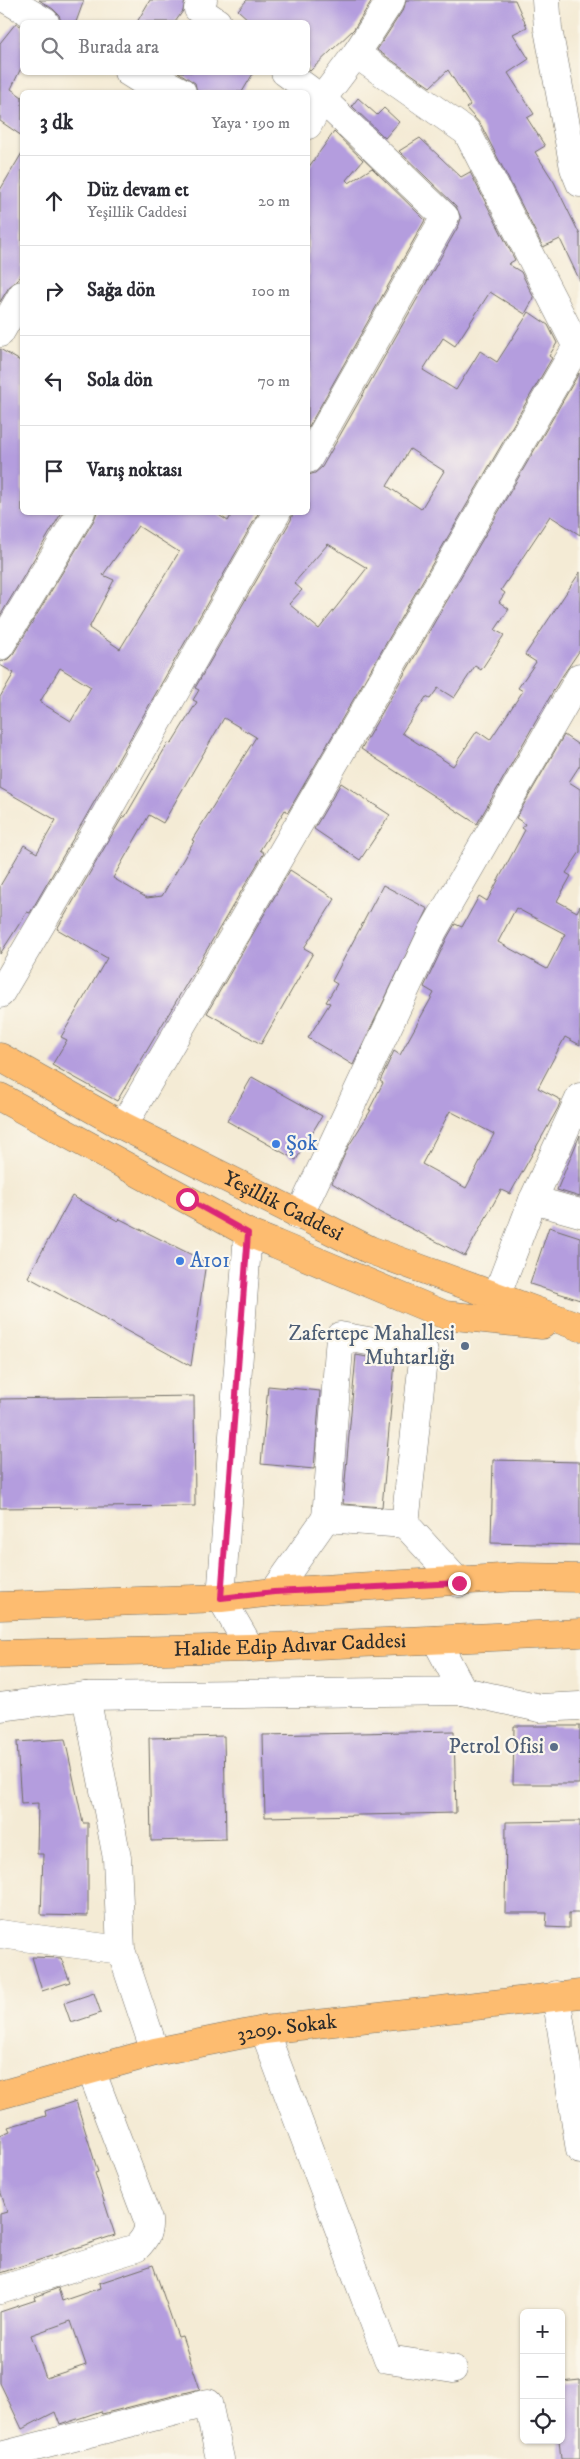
<!DOCTYPE html>
<html lang="tr">
<head>
<meta charset="utf-8">
<style>
	:root { --surface:#fff; --page:#f2f2f3; --text:#2b2b33; --muted:#7c7c81; --line:#e1e1e2 }
	body { margin:0; font-family:"IM FELL DW Pica",serif; background:var(--page); color:var(--text) }
	.controls { position:absolute; right:15px; bottom:15px; display:grid; overflow:hidden; border-radius:8px; box-shadow:0 1px 4px #0004 }
	.controls button { width:45px; height:45px; display:grid; place-items:center; padding:0; border:0; border-bottom:1px solid var(--line); background:var(--surface); color:var(--text); font:25px sans-serif }
	.stop { position:absolute; width:15px; height:15px; margin:-11px; border:4px solid #db2777; border-radius:50%; background:#fff }
	.stop.end { background:#db2777; border-color:#fff; box-shadow:0 1px 5px #0008 }
	.list { margin:0; padding:0; list-style:none }
	h2 { display:flex; justify-content:space-between; align-items:center; height:65px; margin:0; padding:0 20px; font-size:21px }
	h2 small { font-size:16px; font-weight:400; color:var(--muted) }
	.list li { display:grid; grid-template-columns:32px 1fr auto; gap:15px; align-items:center; box-sizing:border-box; height:90px; padding:0 20px; border-top:1px solid var(--line) }
	.list b { display:block; font-size:19px; white-space:nowrap }
	.list p { margin:0; font-size:16px; white-space:nowrap; color:var(--muted) }
	.list em { font-size:16px; font-style:normal; color:var(--muted) }
	.icon { flex:none; width:28px; height:28px; fill:none; stroke:currentColor; stroke-width:2; stroke-linecap:round; stroke-linejoin:round }
	.map { position:relative; flex:none; width:580px; height:2459px; overflow:hidden }
	.search { position:absolute; background:var(--surface); box-shadow:0 1px 4px #0004; left:20px; top:20px; width:290px; height:55px; display:flex; align-items:center; gap:12px; box-sizing:border-box; padding:0 18px; border-radius:8px; color:var(--muted); font-size:19px }
	.panel { position:absolute; background:var(--surface); box-shadow:0 1px 4px #0004; left:20px; top:90px; width:290px; height:425px; border-radius:8px }
	.map>svg:first-child { display:block }
	.building { fill:#b49dde; fill-rule:evenodd }
	.lines { fill:none; stroke-linecap:round; stroke-linejoin:round }
	.minor-casing { stroke:#716e66; stroke-width:29 }
	.major-casing { stroke:#716e66; stroke-width:29 }
	.minor { stroke:#fff; stroke-width:28 }
	.major { stroke:#fdbc6f; stroke-width:28 }
	.route { stroke:#db2777; stroke-width:6 }
	.shop-dot { fill:#3f7fe0; stroke:#fbf7ec; stroke-width:2 }
	.service-dot { fill:#5c6f8a; stroke:#fbf7ec; stroke-width:2 }
	.labels { text-anchor:middle; dominant-baseline:central; stroke-width:4.5; stroke-linejoin:round; paint-order:stroke }
	.shop-label { font-size:21px; fill:#366cbe; stroke:#fbf7ec; text-anchor:start }
	.street-label { font-size:21px; fill:#2b2b2b; stroke:#fbf7ec }
	.service-label { font-size:21px; fill:#4e5e75; stroke:#fbf7ec; text-anchor:end }
</style>
</head>
<body>
<div class="map">
<svg width="580" height="2459" viewBox="0 0 580 2459">
	<rect width="100%" height="100%" fill="#fbf7ec"/>
	<filter id="ink" filterUnits="userSpaceOnUse"><feTurbulence type="fractalNoise" baseFrequency=".02" numOctaves="2"/><feDisplacementMap in="SourceGraphic" scale="10" xChannelSelector="R" yChannelSelector="G"/><feConvolveMatrix kernelMatrix="1 2 1 2 8 2 1 2 1" color-interpolation-filters="sRGB"/></filter>
	<filter id="wash" filterUnits="userSpaceOnUse"><feTurbulence type="fractalNoise" baseFrequency=".0096" numOctaves="4" result="noise"/><feDisplacementMap in="SourceGraphic" scale="20" xChannelSelector="R" yChannelSelector="G"/><feGaussianBlur stdDeviation="1.12" result="paint"/><feColorMatrix in="noise" values="0 0 0 0 0 0 0 0 0 0 0 0 0 0 0 0 0 1.4 0 .05"/><feComposite in="paint" operator="in"/></filter>
	<g filter="url(#wash)">
		<rect width="100%" height="100%" fill="#f4ebd5"/>
		<g id="blocks">
			<g class="building">
				<polygon points="39,0 84,0 76,22 61,22 59,15 53,9"/>
				<polygon points="150,0 185,0 183,11 175,22 137,22"/>
				<polygon points="247,0 372,0 354,29 310,71 308,69 308,22 251,22 238,10"/>
				<polygon points="406,0 515,0 527,27 513,34 529,59 508,73 534,114 527,118 545,146 535,152 554,182 580,235 580,281 560,239 543,247 481,125 466,108 470,105 448,70 430,87 377,50 404,8"/>
				<polygon points="16,23 22,27 22,66 11,89 22,97 22,136 0,121 0,43"/>
				<polygon points="178,72 254,72 242,92 197,92 195,83"/>
				<polygon points="358,98 377,115 384,108 399,122 385,138 352,106"/>
				<polygon points="334,132 363,160 346,180 349,183 372,168 425,220 308,428 308,168"/>
				<path d="M420,138l41,39 9,-5 45,88 -7,4 13,8 13,26 -9,16 -35,-22 -35,54 -12,-8 -20,32 33,20 24,-39 17,11 32,-50 19,13 9,18 -8,13 3,2 -264,454 -3,-2 -25,40 4,3 -147,248 -65,-36 15,-25 -6,-3 46,-79 -50,-29 66,-113 2,1 43,-74 3,1 26,-42 -4,-2 6,-10 -4,-2 96,-168 2,-8h15v-37l7,-2 7,-6 137,-242 2,-7 -5,-12 -57,-55zM410,449l34,22 -23,38 -34,-23zM328,544l39,24 -48,61 -30,-25 13,-14 -8,-7zM224,718l32,19 -64,103 2,1 -32,55 -15,2 -34,-20 36,-63 14,8z"/>
				<polygon points="22,153 22,273 18,280 9,287 0,302 0,190"/>
				<polygon points="0,349 22,362 22,512 62,512 0,616"/>
				<polygon points="579,373 580,535 550,516 501,590 505,593 499,602 509,609 495,630 504,635 481,670 475,666 454,698 438,688 430,699 426,697 402,733 453,766 477,731 490,740 523,691 518,688 536,662 525,655 580,572 580,650 559,681 477,824 361,749"/>
				<path d="M97,512h117l14,9 5,-9h26l-174,306 -55,95 -3,-1 -27,42v-68l24,-41 13,8 19,-33 -56,-32v-91l14,-24 -14,-8v-3l8,-3 5,-5 81,-134zM138,526l41,26 -59,97 -31,-21 25,-48 -11,-5zM60,668l31,19 -20,34 -31,-19z"/>
				<path d="M564,735l16,11v19l-11,17 11,7v63l-14,21 5,3 -14,25 20,11 3,-6v139l-15,-8 -27,51 23,12 -3,8 -48,86 -9,-4 -36,66 -86,-44 -47,-29 16,-36 23,-37h-2l14,-27 -3,-2 14,-30 6,4 34,-62 -10,-6 23,-49 8,-14 7,3 17,-31 8,5 38,-71 -3,-2 3,-4 -9,-6zM516,908l49,26 -18,35 -49,-27zM450,1111l44,23 -28,54 -44,-24z"/>
				<polygon points="341,783 390,815 360,860 314,829"/>
				<polygon points="290,870 335,899 304,948 313,953 261,1044 207,1013"/>
				<polygon points="383,885 428,909 353,1065 308,1038 330,1003 326,1002 337,984 332,981"/>
				<polygon points="252,1077 322,1116 296,1160 227,1121"/>
				<polygon points="580,1135 580,1197 557,1190"/>
				<polygon points="72,1196 118,1221 120,1219 206,1262 191,1366 28,1277"/>
				<polygon points="549,1227 580,1237 580,1300 530,1284"/>
				<polygon points="356,1355 395,1362 382,1507 343,1504"/>
				<polygon points="268,1386 320,1391 314,1469 261,1464"/>
				<polygon points="194,1396 195,1506 0,1508 0,1399"/>
				<polygon points="493,1460 580,1462 580,1545 491,1543"/>
				<polygon points="514,1726 580,1726 579,1784 513,1784"/>
				<polygon points="454,1731 456,1813 265,1817 263,1735"/>
				<polygon points="224,1736 226,1839 151,1841 149,1738"/>
				<polygon points="65,1739 83,1823 88,1823 88,1916 41,1915 43,1854 37,1854 38,1803 21,1804 17,1742"/>
				<polygon points="580,1821 580,1913 569,1913 569,1928 546,1927 547,1913 505,1913 506,1822"/>
				<polygon points="32,1957 61,1958 70,1982 42,1991"/>
				<polygon points="94,1993 101,2013 71,2023 64,2003"/>
				<polygon points="76,2101 98,2172 95,2173 115,2235 0,2273 0,2214 7,2212 0,2190 0,2135 10,2131 8,2127 46,2116 45,2111"/>
				<path d="M153,2265l25,72 4,-1 18,53 -98,25 -1,-3 -41,14 -5,-13 -33,17 -22,-46v-71l36,-12 -1,-3 23,-9 4,13 38,-13 -1,-5zM71,2321l15,44 -40,13 -15,-43z"/>
				<polygon points="580,2380 580,2459 561,2459 559,2440 561,2440 561,2382"/>
			</g>
		</g>
	</g>
	<g filter="url(#ink)">
		<use href="#blocks" fill-opacity="0" stroke="#716e66" stroke-width="1"/>
		<g class="lines">
			<defs>
				<g id="minor">
					<polyline points="8,0 45,22"/>
					<polyline points="203,0 198,9 217,22"/>
					<polyline points="546,0 548,29 574,168 580,183"/>
					<polyline points="356,54 467,132 580,353"/>
					<polyline points="128,72 147,84"/>
					<polyline points="285,72 322,99 445,217 308,459"/>
					<polyline points="153,77 182,92"/>
					<polyline points="308,125 322,99 356,54 391,0"/>
					<polyline points="0,333 22,295"/>
					<polyline points="0,646 81,512"/>
					<polyline points="0,994 99,826 277,512"/>
					<polyline points="123,1126 577,346"/>
					<polyline points="533,1200 580,1213"/>
					<polyline points="299,1216 433,931 580,677"/>
					<polyline points="248,1233 221,1598 250,1648"/>
					<polyline points="496,1297 533,1200 580,1097"/>
					<polygon points="340,1336 424,1351 405,1524 326,1518"/>
					<polyline points="405,1524 459,1583"/>
					<polyline points="274,1592 326,1518"/>
					<polyline points="463,1691 540,1708 580,1706"/>
					<polyline points="86,1696 117,1858 121,1950 155,2052"/>
					<polyline points="0,1707 86,1696 463,1691 436,1640"/>
					<polyline points="0,1934 121,1950"/>
					<polyline points="556,1995 580,2150"/>
					<polyline points="264,2030 388,2359 453,2369"/>
					<path d="M0,2290l136,-42c9,-9 13,-16 12,-28l-57,-150"/>
					<polyline points="0,2456 208,2403 220,2459"/>
				</g>
				<g id="major">
					<path id="s1" d="M0,1057l123,69 247,124 210,77"/>
					<polyline points="0,1097 248,1233 276,1244 445,1315 542,1325"/>
					<polyline points="0,1606 221,1598 274,1592 518,1577 580,1578"/>
					<path id="s2" d="M0,1654l250,-6 330,-15"/>
					<path id="s3" d="M0,2095l155,-43 109,-22 316,-36"/>
				</g>
			</defs>
			<use href="#minor" class="minor-casing"/>
			<use href="#major" class="major-casing"/>
			<use href="#minor" class="minor"/>
			<use href="#major" class="major"/>
		</g>
	</g>
	<g class="lines" filter="url(#ink)">
		<polyline class="route" points="187,1199 248,1233 221,1598 274,1592 459,1583"/>
	</g>
	<g class="shop-dot">
		<circle cx="276" cy="1144" r="5"/>
		<circle cx="180" cy="1261" r="5"/>
	</g>
	<g class="service-dot">
		<circle cx="465" cy="1346" r="5"/>
		<circle cx="554" cy="1747" r="5"/>
	</g>
	<g class="labels">
		<g class="shop-label">
			<text x="286" y="1144">Şok</text>
			<text x="190" y="1261">A101</text>
		</g>
		<g class="street-label">
			<text stroke="none"><textPath href="#s1" startOffset="320">Yeşillik Caddesi</textPath></text>
			<text stroke="none"><textPath href="#s2" startOffset="290">Halide Edip Adıvar Caddesi</textPath></text>
			<text stroke="none"><textPath href="#s3" startOffset="295">3209. Sokak</textPath></text>
		</g>
		<g class="service-label">
			<text x="455" y="1334">Zafertepe Mahallesi<tspan x="455" dy="24">Muhtarlığı</tspan></text>
			<text x="544" y="1747">Petrol Ofisi</text>
		</g>
	</g>
</svg>
<div class="controls">
<button>+</button>
<button>−</button>
<button><svg class="icon" aria-label="locate" viewBox="0 0 24 24"><circle cx="12" cy="12" r="6"/><path d="M12 2v4M12 18v4M2 12h4M18 12h4"/></svg></button>
</div>
<div class="stop" style="left:187px;top:1199px"></div>
<div class="stop end" style="left:459px;top:1583px"></div>
<div class="search"><svg class="icon" aria-label="search" viewBox="0 0 24 24"><circle cx="10" cy="10" r="6"/><path d="M15 15l6 6"/></svg>Burada ara</div>
<section class="panel">
<h2>3 dk<small>Yaya · 190 m</small></h2>
<ul class="list">
<li><svg class="icon" aria-label="ahead" viewBox="0 0 24 24"><path d="M12 20V5M6 11l6-6 6 6"/></svg><div><b>Düz devam et</b><p>Yeşillik Caddesi</p></div><em>20 m</em></li>
<li><svg class="icon" aria-label="right" viewBox="0 0 24 24"><path d="M7 20v-9h11M14 6l5 5-5 5"/></svg><div><b>Sağa dön</b></div><em>100 m</em></li>
<li><svg class="icon" aria-label="left" viewBox="0 0 24 24"><path d="M17 20v-9H6M10 6l-5 5 5 5"/></svg><div><b>Sola dön</b></div><em>70 m</em></li>
<li><svg class="icon" aria-label="arrive" viewBox="0 0 24 24"><path d="M6 21V4h12l-3 4 3 4H6"/></svg><div><b>Varış noktası</b></div></li>
</ul>
</section>
</div>
</body>
</html>
